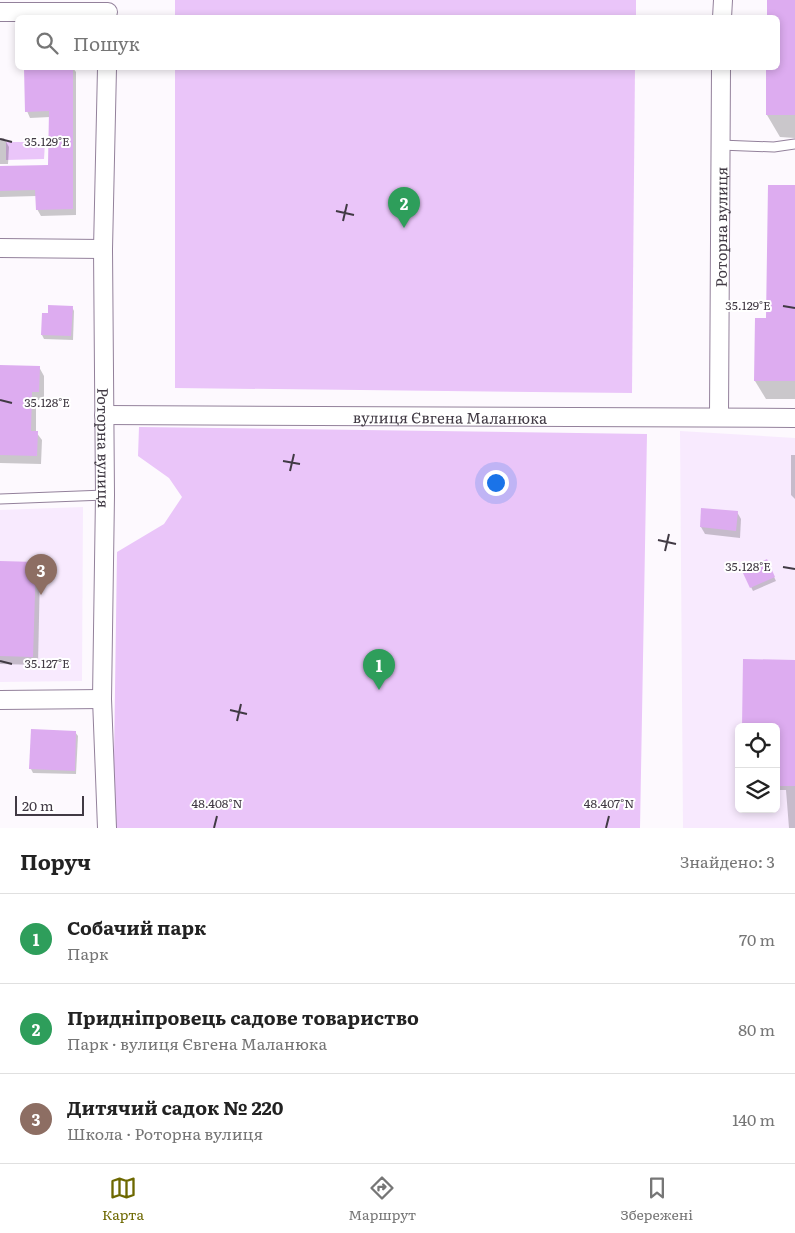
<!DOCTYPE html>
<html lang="uk">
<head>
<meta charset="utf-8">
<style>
	:root { --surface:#fff; --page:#f2f2f2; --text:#222; --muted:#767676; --line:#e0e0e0; --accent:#6d6800 }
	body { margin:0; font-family:Literata,serif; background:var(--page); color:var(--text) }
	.controls { position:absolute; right:15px; bottom:15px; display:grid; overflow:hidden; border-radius:8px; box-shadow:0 2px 8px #0003 }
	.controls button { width:45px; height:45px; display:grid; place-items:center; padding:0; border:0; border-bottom:1px solid var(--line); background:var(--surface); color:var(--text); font:25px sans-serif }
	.scale { position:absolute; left:15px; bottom:12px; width:69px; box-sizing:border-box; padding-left:5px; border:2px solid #413a44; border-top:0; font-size:14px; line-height:18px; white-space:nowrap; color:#413a44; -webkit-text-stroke:4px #fff; paint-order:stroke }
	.you { position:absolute; left:495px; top:482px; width:18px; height:18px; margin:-12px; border:4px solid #fff; border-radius:50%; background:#1a73e8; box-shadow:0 0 0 8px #1a73e833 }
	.badge { display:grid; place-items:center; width:32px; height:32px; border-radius:50%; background:var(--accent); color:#fff; font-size:16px; font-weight:700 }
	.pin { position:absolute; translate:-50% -41px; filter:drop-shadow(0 1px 2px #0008) }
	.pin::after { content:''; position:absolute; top:26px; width:18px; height:15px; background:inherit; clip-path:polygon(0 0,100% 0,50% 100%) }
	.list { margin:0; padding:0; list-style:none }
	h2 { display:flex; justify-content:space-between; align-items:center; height:65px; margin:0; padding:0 20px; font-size:21px }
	h2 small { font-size:16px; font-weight:400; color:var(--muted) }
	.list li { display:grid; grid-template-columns:32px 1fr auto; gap:15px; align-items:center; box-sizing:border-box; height:90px; padding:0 20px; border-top:1px solid var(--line) }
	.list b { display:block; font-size:19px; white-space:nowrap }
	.list p { margin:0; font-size:16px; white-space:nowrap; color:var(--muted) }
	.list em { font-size:16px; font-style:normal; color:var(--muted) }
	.icon { flex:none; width:28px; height:28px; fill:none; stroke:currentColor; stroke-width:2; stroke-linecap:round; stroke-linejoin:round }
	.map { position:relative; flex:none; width:795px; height:828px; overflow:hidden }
	.search { position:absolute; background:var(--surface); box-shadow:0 2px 8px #0003; left:15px; right:15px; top:15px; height:55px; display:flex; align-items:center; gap:12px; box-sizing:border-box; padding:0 18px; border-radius:8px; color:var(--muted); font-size:19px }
	.sheet { height:335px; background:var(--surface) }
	nav { display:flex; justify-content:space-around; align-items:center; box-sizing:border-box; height:70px; border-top:1px solid var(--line); background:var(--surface); font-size:14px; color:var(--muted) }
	nav a { display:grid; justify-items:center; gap:2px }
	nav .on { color:var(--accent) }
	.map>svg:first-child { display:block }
	.built { fill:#f8eafe; fill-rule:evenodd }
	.green { fill:#eac5f9 }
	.shadow { fill:#0003 }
	.building { fill:#ddacf0 }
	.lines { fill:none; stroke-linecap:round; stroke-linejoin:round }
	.lane-casing { stroke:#93819b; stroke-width:11 }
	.street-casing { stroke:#93819b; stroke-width:20 }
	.lane { stroke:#fff; stroke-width:9 }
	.street { stroke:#fff; stroke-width:18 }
	.ticks { fill:none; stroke:#413a44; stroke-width:2 }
	.labels { text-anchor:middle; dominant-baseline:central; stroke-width:4; stroke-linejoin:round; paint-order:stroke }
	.street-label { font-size:15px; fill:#413a44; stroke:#fff }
	.ticks-label { font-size:12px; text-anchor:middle; fill:#413a44; stroke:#fff; stroke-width:4; stroke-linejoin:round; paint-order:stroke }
</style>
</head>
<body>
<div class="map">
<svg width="795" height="828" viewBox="0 0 795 828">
	<rect width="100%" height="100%" fill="#fdf9fe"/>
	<g class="built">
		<path d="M680,431l115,7v390h-112zM739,727h37v82h-37z"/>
		<polygon points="83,507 82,681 0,682 0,510"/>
	</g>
	<g class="green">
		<polygon points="175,0 636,0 636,17 175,18"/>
		<polygon points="175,68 635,68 632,393 175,388"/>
		<polygon points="6,142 45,142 44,159 6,160"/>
		<polygon points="139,427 647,434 640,828 113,828 117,552 164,524 182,497 169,478 138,456"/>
	</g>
	<g class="shadow">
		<polygon points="768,0 795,0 795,138 780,137 767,115 767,68 778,68 778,18"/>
		<polygon points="25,68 73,68 76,72 76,215 41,216 37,209 37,196 0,197 0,167 49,166 50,117 30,118 27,111"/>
		<polygon points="0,138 4,138 9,147 8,164 0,164"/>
		<polygon points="795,187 795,399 766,399 755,381"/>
		<polygon points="72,307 74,311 73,340 44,339 42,335 49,314"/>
		<polygon points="0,366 39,367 44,376 44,400 36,400 36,432 42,440 41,464 0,463"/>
		<polygon points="791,455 795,455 795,499 791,495"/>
		<polygon points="737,512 741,519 740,538 705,534 701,527"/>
		<polygon points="0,562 35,563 40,571 38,665 0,664"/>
		<polygon points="768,564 776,581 753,591 743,571"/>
		<polygon points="795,661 795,828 789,828 786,790 776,790 776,727"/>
		<polygon points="75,732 78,736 76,774 33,773 31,769"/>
	</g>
	<g class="building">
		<polygon points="767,0 795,0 795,115 766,115 766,68 778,68 778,18 767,18"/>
		<polygon points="24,68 73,68 73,209 36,210 35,190 0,191 0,166 48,165 49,111 25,112"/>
		<polygon points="768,185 795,185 795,381 754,381 755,318 766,318"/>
		<polygon points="48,305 73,306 71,336 41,335 42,313 48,313"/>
		<polygon points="0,365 40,366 39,392 32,392 31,431 38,431 37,456 0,455"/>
		<polygon points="701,508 738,511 736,531 700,527"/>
		<polygon points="767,559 775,577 750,588 742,571"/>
		<polygon points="0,561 36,562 33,657 0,656"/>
		<polygon points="743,659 795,660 795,786 776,786 776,727 742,727"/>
		<polygon points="31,729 76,731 75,771 29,769"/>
	</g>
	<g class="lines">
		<defs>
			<g id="lane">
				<polyline points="720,145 774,147 795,144"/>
				<polyline points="0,499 105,495"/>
			</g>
			<g id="street">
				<polyline points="0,12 108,12"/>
				<polyline points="722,18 723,0"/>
				<path id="s1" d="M107,68l-4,181 2,246 -3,204 5,129"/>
				<polyline points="0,248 103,249"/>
				<path id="s2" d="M104,415l691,3"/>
				<path id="s3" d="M719,416l2,-348"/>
				<polyline points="0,700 102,699"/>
			</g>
		</defs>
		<use href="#lane" class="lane-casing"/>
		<use href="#street" class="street-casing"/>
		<use href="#lane" class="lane"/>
		<use href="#street" class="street"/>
	</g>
	<path class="ticks" d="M0,139l12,3M336,211l18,4M343,221l4,-17M783,306l12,2M0,400l12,3M283,461l17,3M290,471l4,-17M658,540l18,4M665,551l4,-17M783,567l12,2M0,661l12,3M230,710l17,4M237,721l4,-17M214,828l3,-12M606,828l3,-12"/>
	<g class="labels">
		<g class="street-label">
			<text stroke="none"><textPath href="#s3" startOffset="189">Роторна вулиця</textPath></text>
			<text stroke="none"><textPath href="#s2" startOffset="346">вулиця Євгена Маланюка</textPath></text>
			<text stroke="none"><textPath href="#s1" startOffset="380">Роторна вулиця</textPath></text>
		</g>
	</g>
	<g class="ticks-label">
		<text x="47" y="146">35.129°E</text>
		<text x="748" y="310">35.129°E</text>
		<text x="47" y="407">35.128°E</text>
		<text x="748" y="571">35.128°E</text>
		<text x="47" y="668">35.127°E</text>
		<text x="217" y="808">48.408°N</text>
		<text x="609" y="808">48.407°N</text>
	</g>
</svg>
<div class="controls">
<button><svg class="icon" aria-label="locate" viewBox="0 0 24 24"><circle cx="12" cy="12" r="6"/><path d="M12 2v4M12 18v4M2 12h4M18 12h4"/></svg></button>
<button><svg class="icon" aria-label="layers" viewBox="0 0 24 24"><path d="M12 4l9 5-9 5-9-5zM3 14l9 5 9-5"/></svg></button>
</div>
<div class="scale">20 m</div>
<div class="you"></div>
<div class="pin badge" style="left:379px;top:690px;background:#2e9e5b">1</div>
<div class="pin badge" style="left:404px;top:228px;background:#2e9e5b">2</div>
<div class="pin badge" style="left:41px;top:595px;background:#8d6e63">3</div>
<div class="search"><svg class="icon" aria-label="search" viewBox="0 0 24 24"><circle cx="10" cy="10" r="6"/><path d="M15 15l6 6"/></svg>Пошук</div>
</div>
<section class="sheet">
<h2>Поруч<small>Знайдено: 3</small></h2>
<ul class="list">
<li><span class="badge" style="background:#2e9e5b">1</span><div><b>Собачий парк</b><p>Парк</p></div><em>70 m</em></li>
<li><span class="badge" style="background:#2e9e5b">2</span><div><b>Придніпровець садове товариство</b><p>Парк · вулиця Євгена Маланюка</p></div><em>80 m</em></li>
<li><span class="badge" style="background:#8d6e63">3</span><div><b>Дитячий садок № 220</b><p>Школа · Роторна вулиця</p></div><em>140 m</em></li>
</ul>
</section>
<nav>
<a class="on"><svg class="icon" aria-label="map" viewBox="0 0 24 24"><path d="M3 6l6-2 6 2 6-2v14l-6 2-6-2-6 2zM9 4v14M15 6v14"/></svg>Карта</a>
<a><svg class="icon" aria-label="directions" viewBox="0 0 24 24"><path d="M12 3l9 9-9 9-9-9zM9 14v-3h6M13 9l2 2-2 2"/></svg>Маршрут</a>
<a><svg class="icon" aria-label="saved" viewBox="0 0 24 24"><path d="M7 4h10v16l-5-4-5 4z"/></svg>Збережені</a>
</nav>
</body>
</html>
